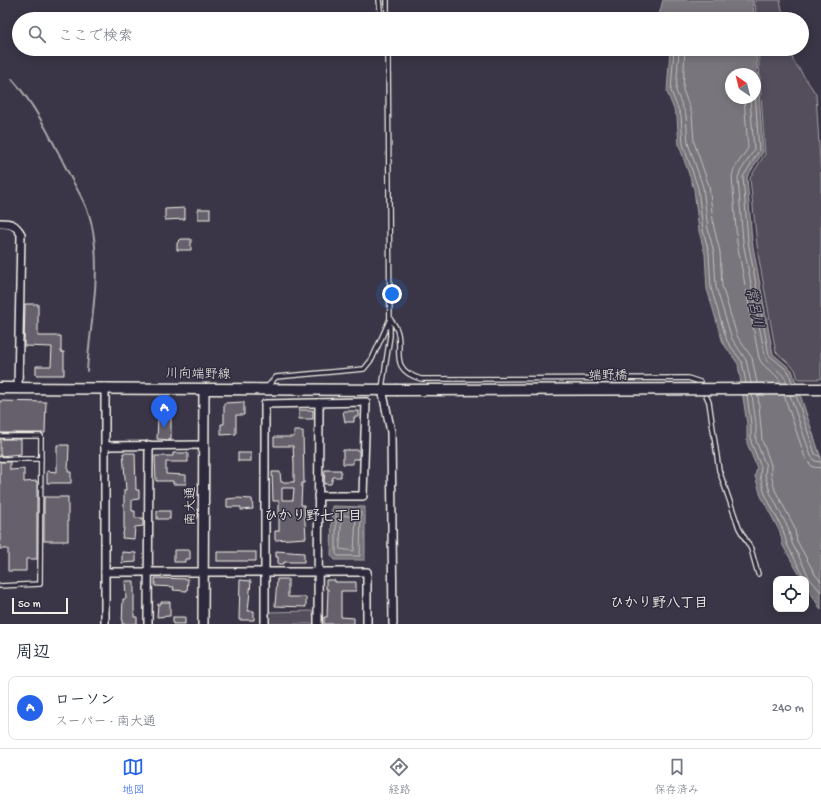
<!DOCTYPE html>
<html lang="ja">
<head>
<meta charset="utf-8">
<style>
	:root { --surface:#fff; --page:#f2f2f3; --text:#1f2937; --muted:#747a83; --line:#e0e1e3; --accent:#2563eb }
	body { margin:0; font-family:"Gochi Hand","Klee One",sans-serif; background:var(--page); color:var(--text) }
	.controls { position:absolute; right:12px; bottom:12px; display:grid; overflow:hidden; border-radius:8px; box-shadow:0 2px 10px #0003 }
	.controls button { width:36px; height:36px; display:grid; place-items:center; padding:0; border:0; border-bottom:1px solid var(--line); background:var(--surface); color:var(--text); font:20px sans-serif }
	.compass { position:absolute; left:725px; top:68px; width:36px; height:36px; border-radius:50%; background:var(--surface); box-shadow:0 2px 10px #0003; rotate:325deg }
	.scale { position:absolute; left:12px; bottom:10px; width:56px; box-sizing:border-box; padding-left:4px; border:2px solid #f4f1e8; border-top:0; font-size:11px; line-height:14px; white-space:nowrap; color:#f4f1e8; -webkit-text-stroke:3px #2f2a3d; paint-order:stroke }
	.you { position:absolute; left:392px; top:294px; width:14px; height:14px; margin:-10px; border:3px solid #fff; border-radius:50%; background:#1a73e8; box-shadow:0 0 0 6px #1a73e833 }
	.badge { display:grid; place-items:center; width:26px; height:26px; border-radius:50%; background:var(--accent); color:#fff; font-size:13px; font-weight:700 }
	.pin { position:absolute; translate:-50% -33px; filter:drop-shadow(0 1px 2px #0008) }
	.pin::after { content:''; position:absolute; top:21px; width:14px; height:12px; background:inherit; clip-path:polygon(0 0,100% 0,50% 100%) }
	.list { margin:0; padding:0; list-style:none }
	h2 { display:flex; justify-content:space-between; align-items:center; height:52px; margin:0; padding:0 16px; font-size:17px }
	h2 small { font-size:13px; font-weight:400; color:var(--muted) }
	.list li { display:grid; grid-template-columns:26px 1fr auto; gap:12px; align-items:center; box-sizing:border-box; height:64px; margin:0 8px 8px; padding:0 8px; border:1px solid var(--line); border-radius:8px }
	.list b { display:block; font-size:15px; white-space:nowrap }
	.list p { margin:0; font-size:13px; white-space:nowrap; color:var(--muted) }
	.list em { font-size:13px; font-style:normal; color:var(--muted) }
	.icon { flex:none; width:22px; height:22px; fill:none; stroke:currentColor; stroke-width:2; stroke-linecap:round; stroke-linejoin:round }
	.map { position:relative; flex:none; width:821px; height:624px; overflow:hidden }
	.search { position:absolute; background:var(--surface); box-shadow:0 2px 10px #0003; left:12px; right:12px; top:12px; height:44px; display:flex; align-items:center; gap:10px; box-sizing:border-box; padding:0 14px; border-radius:22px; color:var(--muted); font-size:15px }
	.sheet { height:124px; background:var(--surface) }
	nav { display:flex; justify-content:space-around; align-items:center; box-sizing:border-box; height:56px; border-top:1px solid var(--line); background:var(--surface); font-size:11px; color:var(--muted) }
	nav a { display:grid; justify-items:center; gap:2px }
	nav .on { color:var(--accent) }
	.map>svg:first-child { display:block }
	.green { fill:#534e5c; stroke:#a4a0a2 }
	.water { fill:#78747b; stroke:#aaa6a7; fill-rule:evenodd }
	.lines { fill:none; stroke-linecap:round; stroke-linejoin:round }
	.shore { stroke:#c2bfbc; stroke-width:1 }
	.stream { stroke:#aaa6a7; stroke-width:2 }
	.building { fill:#65616c; stroke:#f4f1e8; fill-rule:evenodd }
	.service-casing { stroke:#f4f1e8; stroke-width:6 }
	.minor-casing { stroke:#f4f1e8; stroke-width:10 }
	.tertiary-casing { stroke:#f4f1e8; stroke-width:12 }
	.secondary-casing { stroke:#f4f1e8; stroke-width:13 }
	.service { stroke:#2f2a3d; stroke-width:3.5 }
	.minor { stroke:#2f2a3d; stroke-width:7 }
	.tertiary { stroke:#2f2a3d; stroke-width:9 }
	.secondary { stroke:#2f2a3d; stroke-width:10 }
	.secondary-bridge-casing { stroke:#f4f1e8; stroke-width:13; stroke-linecap:butt }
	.secondary-bridge { stroke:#2f2a3d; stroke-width:10 }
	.labels { text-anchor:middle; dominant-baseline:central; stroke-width:3; stroke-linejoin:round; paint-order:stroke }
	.street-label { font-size:13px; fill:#f4f1e8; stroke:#2f2a3d }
	.water-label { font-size:14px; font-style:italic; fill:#b6b2b2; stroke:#2f2a3d }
	.neighbourhood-label { font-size:14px; font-weight:bold; fill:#f4f1e8; stroke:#2f2a3d }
</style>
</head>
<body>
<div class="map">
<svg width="821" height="624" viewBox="0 0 821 624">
	<rect width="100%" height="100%" fill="#3b3647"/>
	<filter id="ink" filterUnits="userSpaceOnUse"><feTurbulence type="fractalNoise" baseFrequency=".025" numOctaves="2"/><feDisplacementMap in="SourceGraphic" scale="8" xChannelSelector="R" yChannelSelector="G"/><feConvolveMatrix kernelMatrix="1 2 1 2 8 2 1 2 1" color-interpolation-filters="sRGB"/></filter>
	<g filter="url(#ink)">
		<g class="green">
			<polygon points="755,0 780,0 784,19 756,19"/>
			<polygon points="758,49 790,49 793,60 816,94 821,179 821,379 798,379 795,369 776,352 758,254 750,178 765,154"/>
			<polygon points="313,611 314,624 269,624 269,612"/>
		</g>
		<g class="water">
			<polygon points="663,0 753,0 754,19 662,19 659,15"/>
			<path d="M670,49h86l7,103 -16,25 5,64 21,113 19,16 29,88v152l-15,-25v-6h-4l-19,-33 -3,-14 -19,-36 -6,-20 2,-8 -10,-25v-19l-9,-60 -15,-21 -16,-54 -2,-35 -6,-23 -5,-42 -15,-44 -2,-28 -10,-25zM731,74h24v24h-24z"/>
			<polygon points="332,506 365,507 365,560 335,560 331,555"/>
		</g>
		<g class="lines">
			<g class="shore">
				<polyline points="674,49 671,91 681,116 683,144 698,188 703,230 709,253 711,288 727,341 742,362 746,383"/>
				<polyline points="679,49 676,91 686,115 688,143 703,187 708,229 714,253 716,287 732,339 746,360 751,383"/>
				<polyline points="685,49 683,90 692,114 694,142 709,186 714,228 720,252 722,286 737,336 752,358 757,383"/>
				<polyline points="755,92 759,151 743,177 748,241 769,355 789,372 792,383"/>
				<path d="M744,98l4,50 -14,21 -2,7 5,67 22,115c4,11 18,14 22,25"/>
				<path d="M750,98l4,52 -14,22 -2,6 5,64 22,114c5,12 18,14 22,27"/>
				<polyline points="747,395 751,424 751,442 761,467 760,476 765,494 783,530 787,544 805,579"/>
				<polyline points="752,395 756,424 756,441 766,466 765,475 770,492 788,528 792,543 810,579 821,592"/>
				<polyline points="758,395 762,440 771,465 771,475 775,490 794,526 797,541 816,576 821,581"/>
				<polyline points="784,395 806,460 813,467 821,468"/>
				<polyline points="790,395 811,456 815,461 821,462"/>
				<polyline points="796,395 815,454 821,457"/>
				<polygon points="338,510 361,512 360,556 338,556 336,554 336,512"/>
				<polygon points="342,515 356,517 354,551 340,549"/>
			</g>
			<path class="stream" d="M12,79c25,28 41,63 58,97 8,15 19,33 22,50 10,48 -2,97 -5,145"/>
		</g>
		<g class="building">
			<polygon points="185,208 185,219 165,220 165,209"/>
			<rect x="198" y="209" width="12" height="10"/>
			<polygon points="181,239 191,239 191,250 177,250 177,243"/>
			<polygon points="25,304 38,304 38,336 61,336 61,352 64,352 64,375 36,375 36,366 51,366 52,347 24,346"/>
			<polygon points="0,401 46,402 45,433 0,433"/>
			<polygon points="244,402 244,415 236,415 236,434 221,435 221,424 224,424 224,403"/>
			<rect x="299" y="410" width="14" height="9"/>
			<polygon points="343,411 359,411 359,417 354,417 354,422 345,422"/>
			<polygon points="158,418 171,418 171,440 157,439"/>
			<path d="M294,431h9l1,52h-2l-1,22h3l2,33 -31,2v-9h4v-30h-6l-1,-29h8l1,10h13v-18l-1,-18h-19v-9h20zM282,488h12l-1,12h-11z"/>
			<polygon points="0,439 21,439 21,454 0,456"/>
			<polygon points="57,445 69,445 68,472 71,472 71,483 47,483 47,471 57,472"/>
			<polygon points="343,450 359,450 359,459 353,459 353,464 343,464"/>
			<polygon points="123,453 135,453 136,490 139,490 139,499 132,500 132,511 135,511 135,518 143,518 143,526 135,527 134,539 122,538 124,529 124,490 126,490"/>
			<polygon points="173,453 188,453 188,462 166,462 166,474 186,475 186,484 173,484 173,481 156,481 155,456 173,456"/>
			<rect x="238" y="453" width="13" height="8"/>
			<polygon points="0,462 10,462 10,470 24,469 24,482 37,481 37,559 26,559 26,571 8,571 8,549 0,549"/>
			<polygon points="325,470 341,470 341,477 333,477 331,484 324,484"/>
			<rect x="44" y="497" width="24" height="44"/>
			<polygon points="237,498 252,499 253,509 241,510 241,507 227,507 227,499"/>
			<rect x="157" y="511" width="13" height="8"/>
			<polygon points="174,550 190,550 190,559 185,559 185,562 174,562"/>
			<polygon points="276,551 304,553 304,562 284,562 284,564 278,564 278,557 276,557"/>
			<polygon points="122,552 136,553 136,562 122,563"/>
			<rect x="217" y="552" width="39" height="9"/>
			<polygon points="155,578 188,579 187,591 173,590 174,587 155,586"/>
			<polygon points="277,579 288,579 288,597 306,597 306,607 275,606"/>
			<polygon points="240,580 251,581 248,611 254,611 254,620 239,620"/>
			<polygon points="326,580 335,580 335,582 356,582 356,591 341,591 341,617 354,618 354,624 324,624 324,617 327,617 328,589 326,589"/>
			<polygon points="125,581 134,581 134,617 137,617 137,624 122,624 123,599 126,599"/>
			<polygon points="161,602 170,602 170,616 157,617 158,604 161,604"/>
			<rect x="173" y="617" width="12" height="7"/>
		</g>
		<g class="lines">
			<defs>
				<g id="service">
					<polyline points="379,0 381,19"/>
					<polyline points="387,0 387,19"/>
					<path d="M267,387l9,-10 88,-8 8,-10 18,-40c22,23 -9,48 31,60l267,-1 12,4 9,20 10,68 20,58 12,21 7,25"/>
					<polyline points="382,388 390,336 388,49"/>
					<polyline points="0,436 41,436 40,584 0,586"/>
					<polyline points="0,459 41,459"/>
				</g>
				<g id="minor">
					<path d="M0,223c11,0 15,1 21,11l-3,154"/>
					<polyline points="105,387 105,624"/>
					<polyline points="382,389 391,432 393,624"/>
					<polyline points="105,446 204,445"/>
					<polyline points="105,572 367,572 367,624"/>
					<polyline points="148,624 149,445"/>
					<polyline points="265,624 265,404 366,402 363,496 318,496"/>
					<polyline points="318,624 319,403"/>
				</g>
				<polyline id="tertiary" points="203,624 204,389"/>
				<polyline id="secondary" points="0,388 396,390"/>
			</defs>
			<use href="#service" class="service-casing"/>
			<use href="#minor" class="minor-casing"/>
			<use href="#tertiary" class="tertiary-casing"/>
			<use href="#secondary" class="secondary-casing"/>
			<use href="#service" class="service"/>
			<use href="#minor" class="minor"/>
			<use href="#tertiary" class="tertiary"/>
			<use href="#secondary" class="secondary"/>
			<defs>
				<polyline id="secondary-bridge" points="396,390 821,389"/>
			</defs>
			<use href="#secondary-bridge" class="secondary-bridge-casing"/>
			<use href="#secondary-bridge" class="secondary-bridge"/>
		</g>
	</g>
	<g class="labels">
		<g class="street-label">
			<text transform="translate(198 375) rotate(1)">川向端野線</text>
			<text x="608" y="376">端野橋</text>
			<text transform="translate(191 506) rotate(-90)">南大通</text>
		</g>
		<g class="water-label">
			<text transform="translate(753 308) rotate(78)">常呂川</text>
		</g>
		<g class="neighbourhood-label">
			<text x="313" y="517">ひかり野七丁目</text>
			<text x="659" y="604">ひかり野八丁目</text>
		</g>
	</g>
</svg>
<div class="controls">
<button><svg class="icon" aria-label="locate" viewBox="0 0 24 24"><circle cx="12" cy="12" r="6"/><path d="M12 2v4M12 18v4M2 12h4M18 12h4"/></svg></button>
</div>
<svg class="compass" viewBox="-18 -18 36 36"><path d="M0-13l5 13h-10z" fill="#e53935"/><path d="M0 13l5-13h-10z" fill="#747a83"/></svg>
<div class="scale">50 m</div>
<div class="you"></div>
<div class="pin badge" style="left:164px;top:428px">A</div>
<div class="search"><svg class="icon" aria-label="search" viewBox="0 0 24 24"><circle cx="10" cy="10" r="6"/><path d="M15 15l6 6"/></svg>ここで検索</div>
</div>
<section class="sheet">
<h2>周辺<small></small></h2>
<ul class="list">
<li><span class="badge">A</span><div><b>ローソン</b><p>スーパー · 南大通</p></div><em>240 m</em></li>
</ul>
</section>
<nav>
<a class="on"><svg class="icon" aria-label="map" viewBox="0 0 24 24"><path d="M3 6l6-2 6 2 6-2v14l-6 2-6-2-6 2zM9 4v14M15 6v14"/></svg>地図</a>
<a><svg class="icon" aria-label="directions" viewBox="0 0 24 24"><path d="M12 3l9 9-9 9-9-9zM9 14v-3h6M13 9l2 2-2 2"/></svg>経路</a>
<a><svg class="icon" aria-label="saved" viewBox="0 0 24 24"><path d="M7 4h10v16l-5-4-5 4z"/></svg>保存済み</a>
</nav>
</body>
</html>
